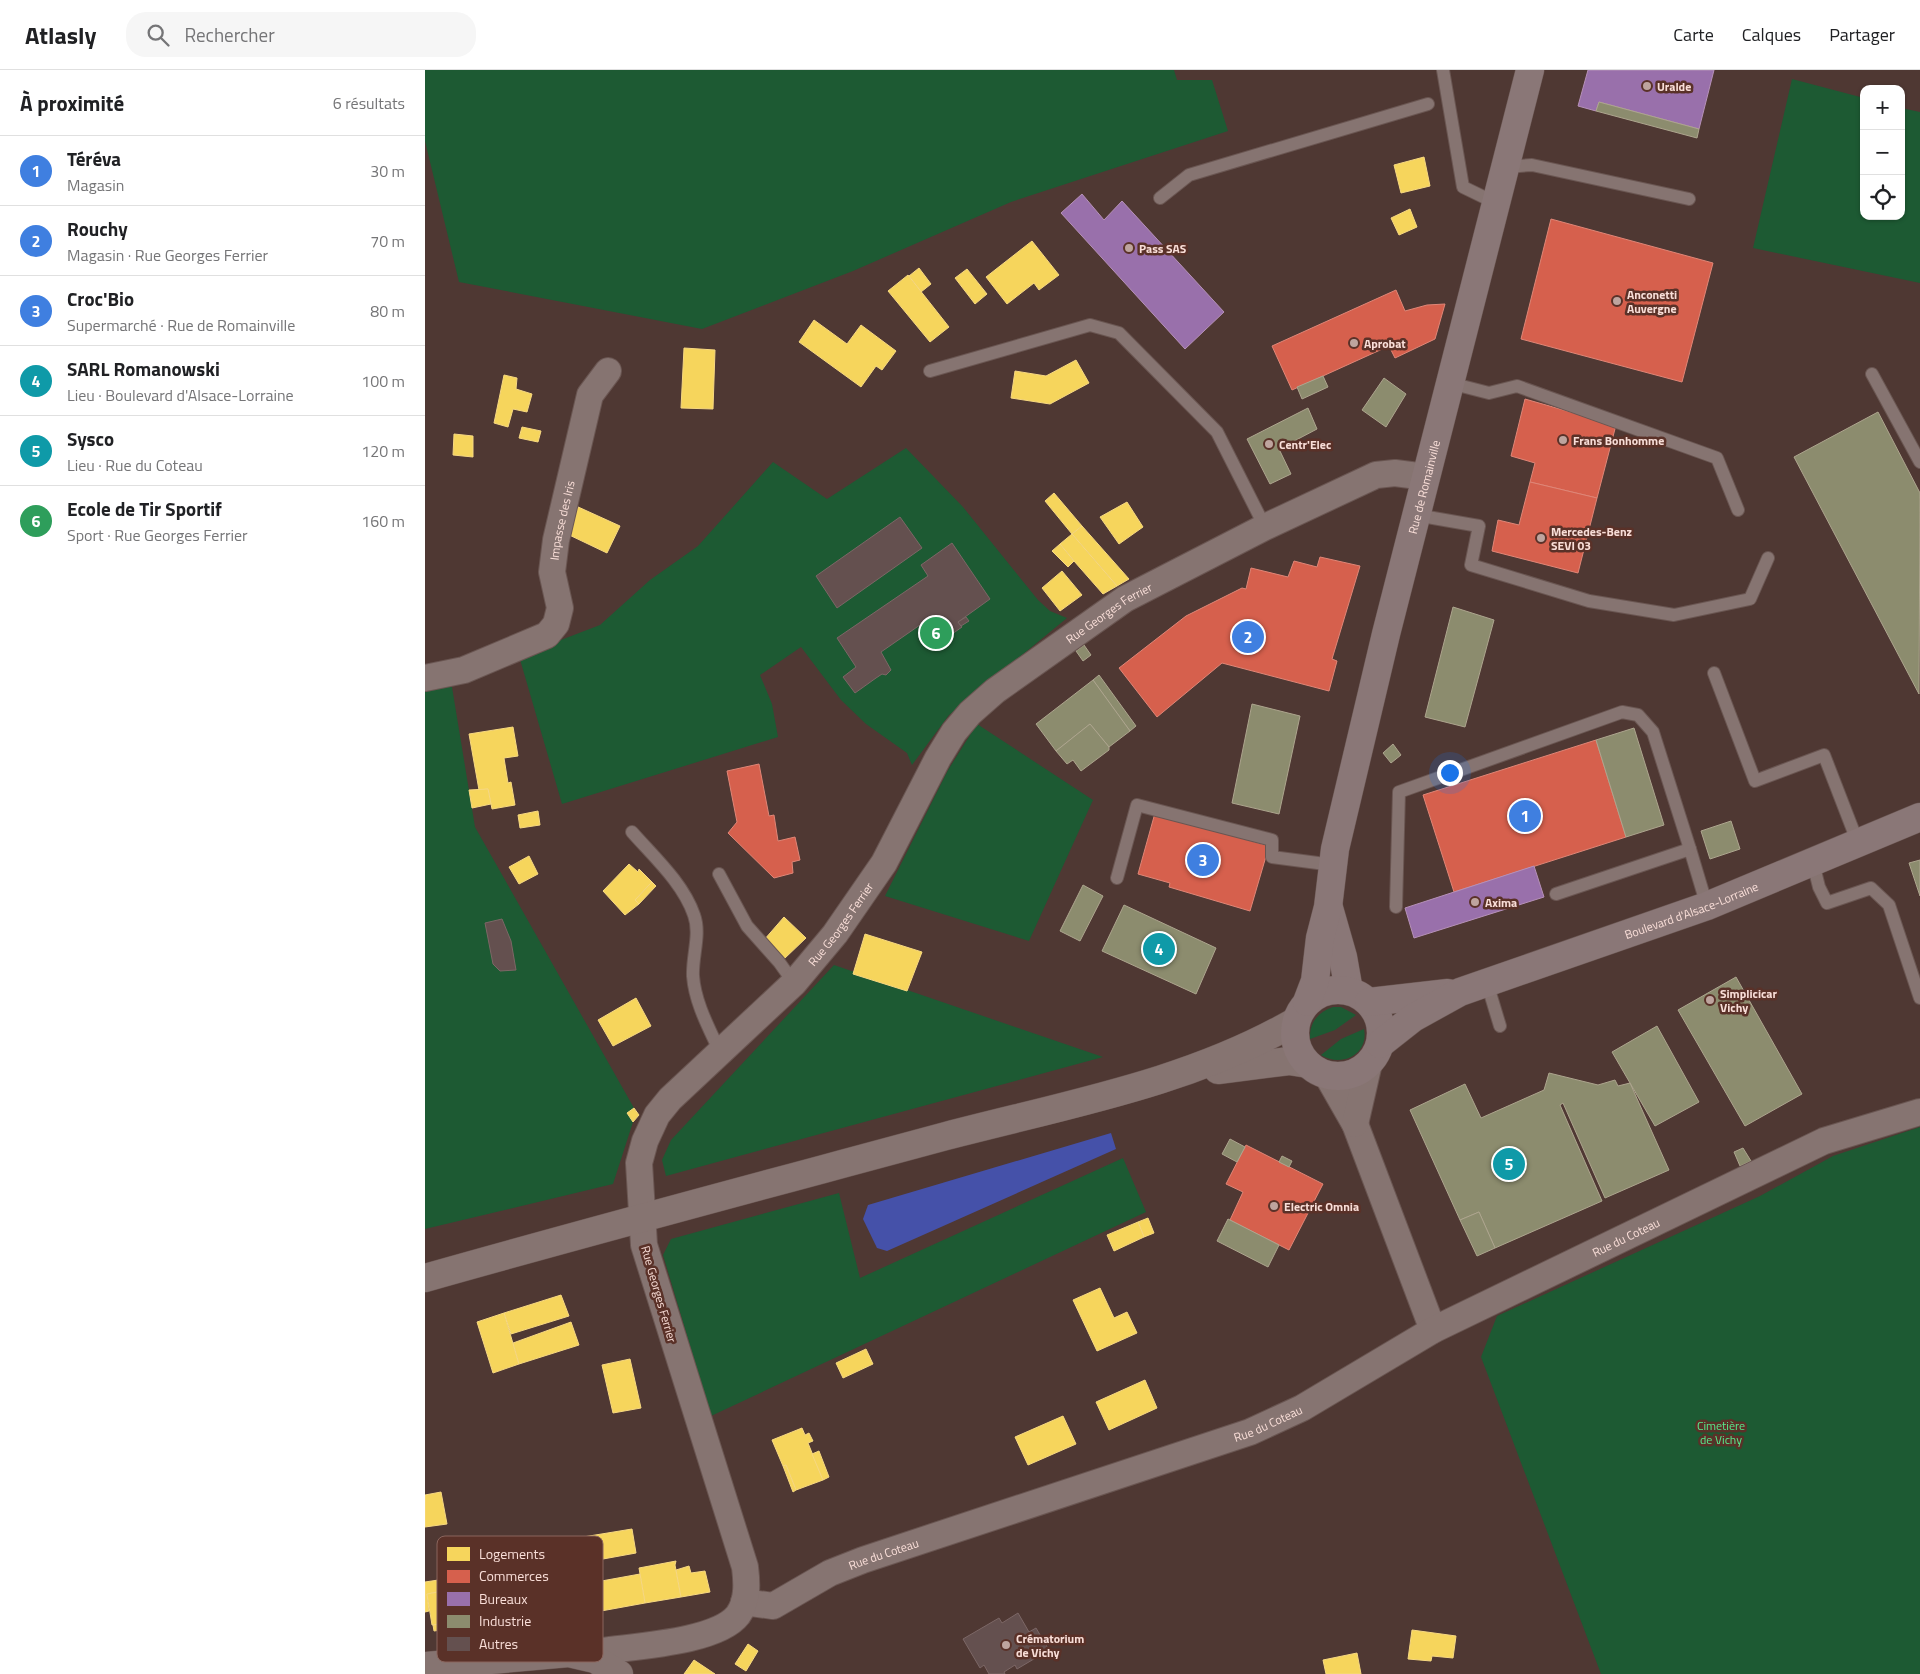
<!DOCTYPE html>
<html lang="fr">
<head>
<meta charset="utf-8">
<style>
	:root { --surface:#fff; --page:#f6f6f6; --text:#202124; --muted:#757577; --line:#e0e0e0; --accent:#675c5b }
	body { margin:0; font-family:"Titillium Web",sans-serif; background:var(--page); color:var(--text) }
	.controls { position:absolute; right:15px; top:15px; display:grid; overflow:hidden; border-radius:10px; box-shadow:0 1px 4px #0004 }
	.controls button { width:45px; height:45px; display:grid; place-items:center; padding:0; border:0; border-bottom:1px solid var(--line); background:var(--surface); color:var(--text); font:25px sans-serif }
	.you { position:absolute; left:1024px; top:702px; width:18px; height:18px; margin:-12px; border:4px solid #fff; border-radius:50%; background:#1a73e8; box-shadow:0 0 0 8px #1a73e833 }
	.badge { display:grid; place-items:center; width:32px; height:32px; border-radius:50%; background:var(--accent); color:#fff; font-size:16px; font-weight:700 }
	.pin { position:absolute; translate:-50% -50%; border:2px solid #fff; box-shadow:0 1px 5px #0006 }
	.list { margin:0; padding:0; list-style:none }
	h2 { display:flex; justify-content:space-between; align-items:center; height:65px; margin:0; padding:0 20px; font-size:21px }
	h2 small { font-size:16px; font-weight:400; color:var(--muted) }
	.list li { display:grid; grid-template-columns:32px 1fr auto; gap:15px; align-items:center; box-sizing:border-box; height:70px; padding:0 20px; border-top:1px solid var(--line) }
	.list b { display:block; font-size:19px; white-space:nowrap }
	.list p { margin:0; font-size:16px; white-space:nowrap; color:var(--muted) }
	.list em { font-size:16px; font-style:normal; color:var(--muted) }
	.icon { flex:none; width:28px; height:28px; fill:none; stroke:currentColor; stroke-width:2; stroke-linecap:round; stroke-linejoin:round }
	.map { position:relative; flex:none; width:1495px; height:1604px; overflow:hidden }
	header { display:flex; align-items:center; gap:30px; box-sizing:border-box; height:70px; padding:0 25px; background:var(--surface); border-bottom:1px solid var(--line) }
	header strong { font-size:24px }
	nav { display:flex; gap:28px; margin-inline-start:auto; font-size:18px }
	.search { width:350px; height:45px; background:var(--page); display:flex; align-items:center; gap:12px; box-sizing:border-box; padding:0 18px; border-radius:20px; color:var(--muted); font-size:19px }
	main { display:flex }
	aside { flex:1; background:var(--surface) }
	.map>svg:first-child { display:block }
	.green { fill:#1d5a33 }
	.water { fill:#4551a9 }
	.homes { fill:#f6d55c; stroke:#f7d881 }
	.shops { fill:#d6604d; stroke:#e08677 }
	.offices { fill:#9970ab; stroke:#b691b8 }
	.industry { fill:#8c8c6e; stroke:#ada58e }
	.building { fill:#64504f; stroke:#7c6766 }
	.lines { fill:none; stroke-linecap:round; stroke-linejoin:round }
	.service-casing { stroke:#6a5652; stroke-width:14 }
	.minor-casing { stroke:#6a5652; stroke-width:28 }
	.tertiary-casing { stroke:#6a5652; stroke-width:29 }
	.primary-casing { stroke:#6a5652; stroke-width:29 }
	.service { stroke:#867471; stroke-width:12 }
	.minor { stroke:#867471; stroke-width:26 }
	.tertiary { stroke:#867471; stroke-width:28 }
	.primary { stroke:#8a7777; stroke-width:28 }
	.poi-dot { fill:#bea49e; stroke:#5a3128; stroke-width:2 }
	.labels { text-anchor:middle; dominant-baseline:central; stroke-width:5; stroke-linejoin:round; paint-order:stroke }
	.poi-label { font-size:12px; font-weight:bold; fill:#f9ded8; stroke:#5a3128; text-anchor:start }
	.street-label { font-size:12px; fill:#f9ded8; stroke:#5a3128 }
	.park-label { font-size:12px; fill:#57ec8e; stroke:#5a3128 }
	.key { fill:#5a3128; stroke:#8a655d; stroke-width:1 }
	.key-label { font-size:14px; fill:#f9ded8 }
</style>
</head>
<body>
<header>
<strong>Atlasly</strong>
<div class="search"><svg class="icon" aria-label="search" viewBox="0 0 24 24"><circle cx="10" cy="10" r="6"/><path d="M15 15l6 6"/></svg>Rechercher</div>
<nav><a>Carte</a><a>Calques</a><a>Partager</a></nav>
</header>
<main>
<aside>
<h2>À proximité<small>6 résultats</small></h2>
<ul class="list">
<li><span class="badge" style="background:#3f7fe0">1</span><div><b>Téréva</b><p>Magasin</p></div><em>30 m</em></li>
<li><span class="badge" style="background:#3f7fe0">2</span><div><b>Rouchy</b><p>Magasin · Rue Georges Ferrier</p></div><em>70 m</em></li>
<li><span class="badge" style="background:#3f7fe0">3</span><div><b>Croc'Bio</b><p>Supermarché · Rue de Romainville</p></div><em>80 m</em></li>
<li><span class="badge" style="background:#0f9aa8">4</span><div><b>SARL Romanowski</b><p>Lieu · Boulevard d'Alsace-Lorraine</p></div><em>100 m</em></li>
<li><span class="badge" style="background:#0f9aa8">5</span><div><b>Sysco</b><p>Lieu · Rue du Coteau</p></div><em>120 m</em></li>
<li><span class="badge" style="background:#2e9e5b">6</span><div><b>Ecole de Tir Sportif</b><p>Sport · Rue Georges Ferrier</p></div><em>160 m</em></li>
</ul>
</aside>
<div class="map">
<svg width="1495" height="1604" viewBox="0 0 1495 1604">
	<rect width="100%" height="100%" fill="#4f3833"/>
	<g class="green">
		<polygon points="0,0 749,0 752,10 787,10 803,61 586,132 428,201 277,259 34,212 0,71"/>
		<polygon points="1367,9 1439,28 1439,146 1476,146 1476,38 1495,42 1495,213 1328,178"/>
		<polygon points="481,378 538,437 613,530 625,541 642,548 524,645 487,695 482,683 441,654 416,630 376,577 335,605 347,634 353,667 137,734 94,586 175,555 225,510 273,476 348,392 402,429"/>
		<polygon points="26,611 50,757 209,1038 202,1043 208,1052 188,1114 0,1159 0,616"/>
		<polygon points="552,654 668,730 604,871 460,826 523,700"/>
		<polygon points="409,895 678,987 241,1106 237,1090 246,1070"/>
		<path d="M908,937h8l15,8 -21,15 -25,9c-1,-16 8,-27 23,-32z"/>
		<path d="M939,959c5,25 -22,39 -43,26l20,-16z"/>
		<polygon points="1495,1057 1495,1604 1176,1604 1056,1287 1072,1246 1335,1126 1408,1086"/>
		<polygon points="698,1088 721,1142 286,1346 238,1185 246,1169 414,1123 435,1208"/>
	</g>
	<polygon class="water" points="686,1063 691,1079 462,1181 452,1178 438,1149 443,1135"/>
	<g class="homes">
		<polygon points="999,87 1005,116 976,123 969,95"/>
		<polygon points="985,139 992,157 974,165 966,148"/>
		<polygon points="607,171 634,205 614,220 609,213 582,234 561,207"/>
		<polygon points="494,198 506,214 496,222 484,206"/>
		<polygon points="542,199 562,224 550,234 530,208"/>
		<polygon points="483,205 524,257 505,272 463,221"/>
		<polygon points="389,250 422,274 436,255 471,281 457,300 451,296 436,317 374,272"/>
		<polygon points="259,278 290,280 288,339 256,338"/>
		<polygon points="651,290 664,313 625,334 586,328 590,301 621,306"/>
		<polygon points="79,305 92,308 91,319 107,324 102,342 88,339 83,357 69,353"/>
		<polygon points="97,357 116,361 113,372 94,368"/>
		<polygon points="29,364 48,366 48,387 28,385"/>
		<polygon points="629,423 657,456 647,464 620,431"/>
		<polygon points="702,432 718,457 694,474 675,447"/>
		<polygon points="151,436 195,456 182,483 138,462"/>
		<polygon points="657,456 704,509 692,516 647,464"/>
		<polygon points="647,464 692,516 678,524 649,491 635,474"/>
		<polygon points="635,474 649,491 643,497 627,481"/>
		<polygon points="637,501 657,525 635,541 617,518"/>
		<polygon points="88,657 93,686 79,688 83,713 86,712 90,735 67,739 63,719 54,720 44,664"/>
		<polygon points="63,719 66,734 47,738 44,720"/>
		<polygon points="113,741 115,755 95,758 93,745"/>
		<polygon points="104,786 113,804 94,814 84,797"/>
		<polygon points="204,794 213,802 214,799 227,812 210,830 214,834 200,845 178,821"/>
		<polygon points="227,812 231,816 214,834 210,830"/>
		<polygon points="359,847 381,868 359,889 339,870"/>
		<polygon points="440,864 497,882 482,921 428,904"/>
		<polygon points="211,928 226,956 188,976 173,950"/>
		<polygon points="209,1038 214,1045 208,1052 202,1043"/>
		<polygon points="723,1148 729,1163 719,1167 713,1152"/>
		<polygon points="713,1152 719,1167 689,1181 682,1165"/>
		<polygon points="675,1218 689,1248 702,1242 712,1263 672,1281 648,1230"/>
		<polygon points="136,1225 144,1246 86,1264 79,1243"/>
		<polygon points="79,1243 94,1294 68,1303 52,1252"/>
		<polygon points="146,1252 154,1275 94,1294 88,1273"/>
		<polygon points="441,1279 448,1294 418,1308 411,1293"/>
		<polygon points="205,1289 216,1338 188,1343 177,1295"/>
		<polygon points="720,1310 732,1338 684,1360 671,1332"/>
		<polygon points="638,1346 651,1374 603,1395 590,1367"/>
		<polygon points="377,1358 380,1365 384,1363 388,1371 383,1373 398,1410 371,1420 361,1395 358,1396 347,1370"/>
		<polygon points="394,1381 404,1407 398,1410 387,1384"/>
		<polygon points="361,1395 371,1420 368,1422 358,1396"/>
		<polygon points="16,1422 22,1454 0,1457 0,1425"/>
		<polygon points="207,1459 211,1483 156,1493 152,1468"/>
		<polygon points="251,1491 250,1495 256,1527 220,1533 214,1498"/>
		<polygon points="264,1496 266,1503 280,1501 285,1522 256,1527 251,1500"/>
		<polygon points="215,1504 220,1533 165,1543 160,1514"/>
		<polygon points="20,1509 23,1530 34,1528 38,1557 9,1561 8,1555 26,1552 22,1525 18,1521 2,1524 4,1541 0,1542 0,1512"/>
		<polygon points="18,1521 22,1525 26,1552 7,1555 2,1524"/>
		<polygon points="987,1560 1031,1566 1028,1588 1007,1586 1006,1591 983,1589"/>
		<polygon points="323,1574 333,1581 321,1601 310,1594"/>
		<polygon points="932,1583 936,1604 901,1604 898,1590"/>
		<polygon points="269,1590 290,1604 259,1604"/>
	</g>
	<g class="shops">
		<polygon points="1126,149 1288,193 1257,312 1096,269"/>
		<polygon points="971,220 980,241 1002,235 1020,234 1010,269 970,288 964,276 867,320 847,276"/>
		<polygon points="1100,329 1191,355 1172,428 1105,412 1110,393 1086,386"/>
		<polygon points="1105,412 1172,428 1153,503 1067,481 1073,450 1094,455"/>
		<polygon points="895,487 935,496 907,589 912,591 904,621 797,593 732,647 694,598 761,546 817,518 821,519 826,498 863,507 869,491 892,497"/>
		<polygon points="1171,670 1201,767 1029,822 998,725"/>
		<polygon points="334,694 344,746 349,745 353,771 370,767 375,790 367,792 368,803 349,808 303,763 312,752 302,701"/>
		<polygon points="730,743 844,776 825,841 744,817 745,813 713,804"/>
		<polygon points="821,1075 898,1114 864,1180 805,1150 818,1122 801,1114"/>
	</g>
	<g class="offices">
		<polygon points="1163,0 1289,0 1274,59 1174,32 1171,41 1153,36"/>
		<polygon points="657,124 679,150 697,131 799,242 760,279 636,143"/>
		<polygon points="1109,796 1119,827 989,868 980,838"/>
	</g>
	<g class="industry">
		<polygon points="1174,32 1274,59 1272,68 1171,41"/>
		<polygon points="898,306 903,317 877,329 872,317"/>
		<polygon points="959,308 981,324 961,357 937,340"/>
		<polygon points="883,338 892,359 854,379 866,404 845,414 822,369"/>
		<polygon points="1453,342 1495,423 1494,624 1369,387"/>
		<polygon points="1028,537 1069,550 1040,657 1000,647"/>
		<polygon points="659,575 666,585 658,591 651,581"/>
		<polygon points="674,605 711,656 705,661 668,610"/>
		<polygon points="668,610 705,661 684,677 665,654 631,681 611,654"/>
		<polygon points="827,634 875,646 854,744 807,733"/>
		<polygon points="665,654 684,677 684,680 656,701 648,690 642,694 631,681"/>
		<polygon points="1209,658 1239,755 1201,767 1171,670"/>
		<polygon points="968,674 976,685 966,693 958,683"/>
		<polygon points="1306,751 1315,779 1285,789 1276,761"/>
		<polygon points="1495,790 1495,826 1484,793"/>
		<polygon points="658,815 678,826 655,871 635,861"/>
		<polygon points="699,835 791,878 771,924 677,881"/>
		<polygon points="1311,907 1377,1024 1320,1056 1253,940"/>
		<polygon points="1232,956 1274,1032 1230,1056 1187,982"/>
		<polygon points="1124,1003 1173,1015 1190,1010 1193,1016 1205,1013 1244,1100 1180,1128 1138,1033 1135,1035 1177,1131 1070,1178 1054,1142 1035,1150 985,1040 1040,1014 1056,1048 1119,1020"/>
		<polygon points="805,1069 820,1077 812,1092 797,1084"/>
		<polygon points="1318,1078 1326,1091 1315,1096 1309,1082"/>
		<polygon points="857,1086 867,1091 864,1097 854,1092"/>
		<polygon points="1054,1142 1070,1178 1052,1186 1035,1150"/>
		<polygon points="803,1149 854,1175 843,1197 792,1171"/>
	</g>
	<g class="building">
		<polygon points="475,447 497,478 412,538 391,506"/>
		<polygon points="527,473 565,529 533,552 537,557 520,569 505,548 456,582 466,600 461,605 457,604 451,608 430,623 418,607 431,597 412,568 503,506 496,495"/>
		<polygon points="541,547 544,551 536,556 533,552"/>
		<polygon points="77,849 86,871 91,900 75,901 68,894 60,853"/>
		<polygon points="593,1543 604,1562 611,1558 624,1580 592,1599 590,1595 579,1602 580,1604 564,1604 559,1595 555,1598 538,1569 574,1548 577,1553"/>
	</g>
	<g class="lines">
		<defs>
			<g id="service">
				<polyline points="1018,0 1038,117 1071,133"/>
				<polyline points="1080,97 1107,95 1264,129"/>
				<polyline points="735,128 764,105 1003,34"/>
				<polyline points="505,301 665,255 694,263 792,362 840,457"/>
				<polyline points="1447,304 1495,392"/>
				<polyline points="1025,313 1064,323 1092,316 1292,388 1313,440"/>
				<polyline points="991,445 1054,456 1046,495 1164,531 1249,545 1325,529 1343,488"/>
				<polyline points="1289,603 1330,711 1399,685 1433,773"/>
				<path d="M207,762c22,25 51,51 62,83 7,19 -2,41 -1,61 2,27 16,52 27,76"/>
				<polyline points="1388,793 1394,817 1402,833 1446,818 1464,835 1495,928"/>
				<polyline points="294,804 322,856 354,892 369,913"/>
				<polyline points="692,808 712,735 847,770 847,787 908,795"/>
				<polyline points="1131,824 1265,779 1282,836"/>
				<polyline points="971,837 974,722 1197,642 1213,645 1228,662 1265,779"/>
				<polyline points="1062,913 1075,956"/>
			</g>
			<g id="minor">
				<path id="s1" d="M0,608l39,-8 83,-35 9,-11 4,-16 -8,-36 4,-32 34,-145 18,-24"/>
				<polyline points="902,1005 930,1054 1008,1260"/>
				<polyline points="930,1054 944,993"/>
				<path id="s2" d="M319,1532l29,4 57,-33 33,-13 387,-128 52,-24 131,-78 391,-189 96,-29"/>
				<path id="s3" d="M170,1589l7,-8c34,-5 115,-9 136,-36 10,-14 9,-32 7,-48l-101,-322 -5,-82 6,-22 12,-26 13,-16 124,-116 41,-49 49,-71 54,-105 16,-26 16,-19 25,-22 130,-92 140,-72 111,-52 19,-2 31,4"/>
			</g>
			<g id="tertiary">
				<polyline points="793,1000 864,991 883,994"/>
				<path d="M0,1208c173,-49 347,-95 521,-142 118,-31 244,-53 350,-115"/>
				<polyline points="0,1596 144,1583 170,1589 194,1604"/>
			</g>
			<g id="primary">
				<polyline points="904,838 918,887 924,921"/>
				<circle cx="913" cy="963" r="43"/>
				<path id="s4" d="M882,932l8,-21 5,-43 8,-31 7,-58 51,-215 144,-564"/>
				<polyline points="944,932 1023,923"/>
				<path id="s5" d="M955,974l33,-26 47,-26 247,-86 213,-89"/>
			</g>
		</defs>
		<use href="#service" class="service-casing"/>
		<use href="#minor" class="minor-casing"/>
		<use href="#tertiary" class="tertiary-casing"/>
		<use href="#primary" class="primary-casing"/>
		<use href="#service" class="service"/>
		<use href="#minor" class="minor"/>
		<use href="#tertiary" class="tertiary"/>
		<use href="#primary" class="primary"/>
	</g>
	<g class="poi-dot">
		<circle cx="1222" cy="16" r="5"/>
		<circle cx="704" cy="178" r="5"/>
		<circle cx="1192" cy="231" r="5"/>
		<circle cx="929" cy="273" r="5"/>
		<circle cx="1138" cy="370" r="5"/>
		<circle cx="844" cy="374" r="5"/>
		<circle cx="1116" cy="468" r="5"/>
		<circle cx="1050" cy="832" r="5"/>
		<circle cx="1285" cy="930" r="5"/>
		<circle cx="849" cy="1136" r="5"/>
		<circle cx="581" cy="1575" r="5"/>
	</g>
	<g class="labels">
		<g class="poi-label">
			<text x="1232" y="16">Uralde</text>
			<text x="714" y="178">Pass SAS</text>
			<text x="1202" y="224">Anconetti<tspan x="1202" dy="14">Auvergne</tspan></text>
			<text x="939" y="273">Aprobat</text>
			<text x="1148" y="370">Frans Bonhomme</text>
			<text x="854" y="374">Centr'Elec</text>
			<text x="1126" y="461">Mercedes-Benz<tspan x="1126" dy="14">SEVI 03</tspan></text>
			<text x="1060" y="832">Axima</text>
			<text x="1295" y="923">Simplicicar<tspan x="1295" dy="14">Vichy</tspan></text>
			<text x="859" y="1136">Electric Omnia</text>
			<text x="591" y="1568">Crématorium<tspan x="591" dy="14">de Vichy</tspan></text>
		</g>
		<g class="street-label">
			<text stroke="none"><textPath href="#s4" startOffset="529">Rue de Romainville</textPath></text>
			<text stroke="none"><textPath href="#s1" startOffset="250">Impasse des Iris</textPath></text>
			<text stroke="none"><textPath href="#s3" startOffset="1360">Rue Georges Ferrier</textPath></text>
			<text stroke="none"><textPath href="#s5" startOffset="341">Boulevard d'Alsace-Lorraine</textPath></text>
			<text stroke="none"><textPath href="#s3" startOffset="940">Rue Georges Ferrier</textPath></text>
			<text stroke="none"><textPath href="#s2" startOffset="962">Rue du Coteau</textPath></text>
			<text transform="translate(234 1224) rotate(74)">Rue Georges Ferrier</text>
			<text stroke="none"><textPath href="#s2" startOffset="558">Rue du Coteau</textPath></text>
			<text stroke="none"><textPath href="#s2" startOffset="152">Rue du Coteau</textPath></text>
		</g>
		<g class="park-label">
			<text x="1296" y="1355">Cimetière<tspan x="1296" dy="14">de Vichy</tspan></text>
		</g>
	</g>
	<rect x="12" y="1466" width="166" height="126" rx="8" class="key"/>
	<rect x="22" y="1477" width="23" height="14" fill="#f6d55c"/>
	<rect x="22" y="1500" width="23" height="13" fill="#d6604d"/>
	<rect x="22" y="1522" width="23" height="14" fill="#9970ab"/>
	<rect x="22" y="1545" width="23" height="13" fill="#8c8c6e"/>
	<rect x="22" y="1567" width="23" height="14" fill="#64504f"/>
	<g class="key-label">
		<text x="54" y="1489">Logements</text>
		<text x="54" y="1511">Commerces</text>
		<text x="54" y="1534">Bureaux</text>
		<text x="54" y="1556">Industrie</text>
		<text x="54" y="1579">Autres</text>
	</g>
</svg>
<div class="controls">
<button>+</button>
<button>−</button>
<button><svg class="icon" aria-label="locate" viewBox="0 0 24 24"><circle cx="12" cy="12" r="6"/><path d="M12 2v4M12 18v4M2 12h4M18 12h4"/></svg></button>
</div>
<div class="you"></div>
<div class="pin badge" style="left:1100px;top:746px;background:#3f7fe0">1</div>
<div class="pin badge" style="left:823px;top:567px;background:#3f7fe0">2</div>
<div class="pin badge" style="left:778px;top:790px;background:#3f7fe0">3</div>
<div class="pin badge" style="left:734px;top:879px;background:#0f9aa8">4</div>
<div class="pin badge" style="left:1084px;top:1094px;background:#0f9aa8">5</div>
<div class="pin badge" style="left:511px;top:563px;background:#2e9e5b">6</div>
</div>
</main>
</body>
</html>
